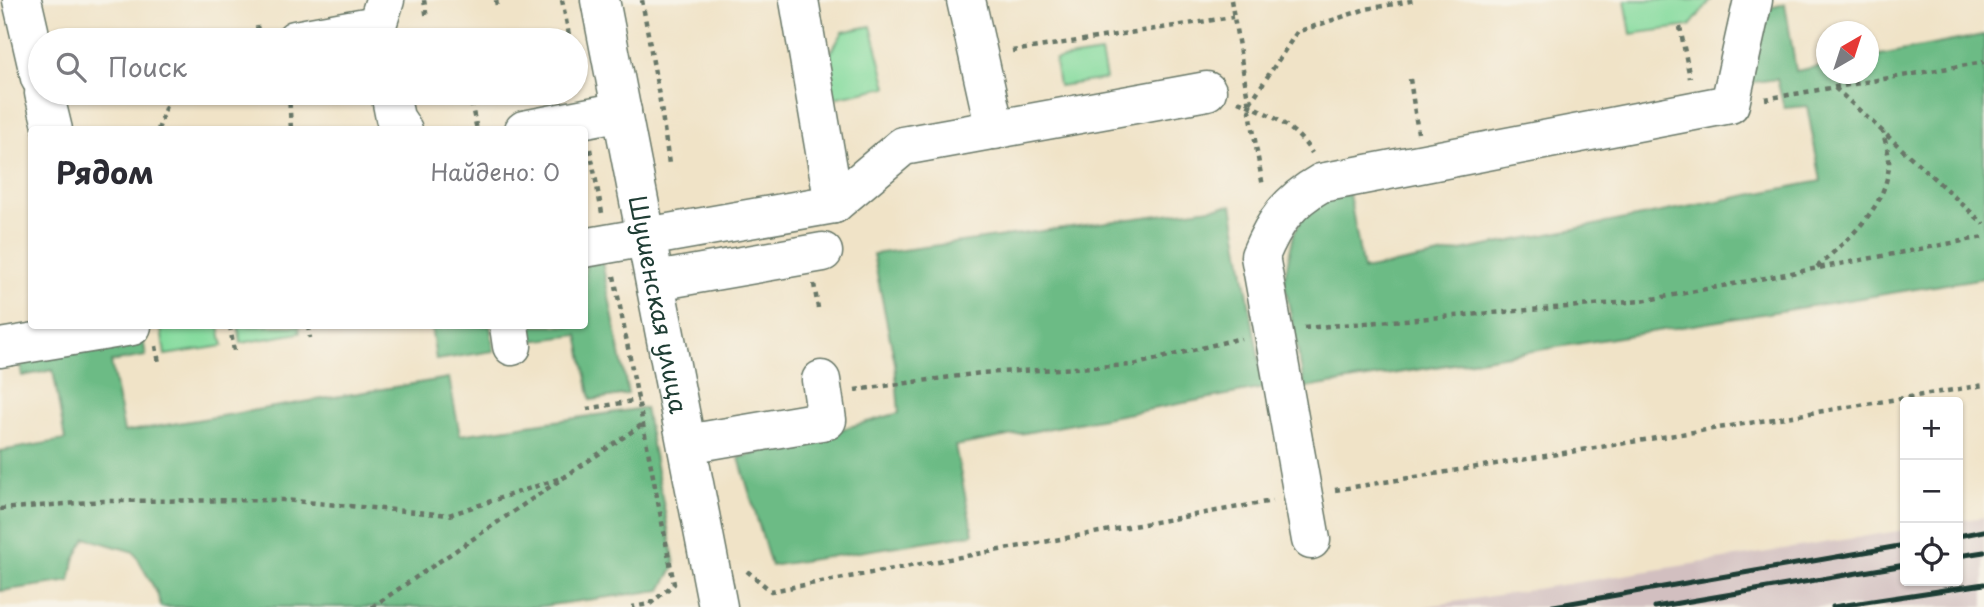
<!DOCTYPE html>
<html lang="ru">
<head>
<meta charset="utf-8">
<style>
	:root { --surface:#fff; --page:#f2f2f3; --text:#2b2b33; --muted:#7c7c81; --line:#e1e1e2 }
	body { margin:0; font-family:"Playpen Sans",sans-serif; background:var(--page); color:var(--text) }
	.controls { position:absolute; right:21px; bottom:21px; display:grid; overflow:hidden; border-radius:7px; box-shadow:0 2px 5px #0004 }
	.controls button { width:63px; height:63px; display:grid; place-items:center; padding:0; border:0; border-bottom:2px solid var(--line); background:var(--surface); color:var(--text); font:35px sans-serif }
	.compass { position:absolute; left:1816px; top:21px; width:63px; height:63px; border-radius:50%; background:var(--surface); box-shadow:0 2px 5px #0004; rotate:39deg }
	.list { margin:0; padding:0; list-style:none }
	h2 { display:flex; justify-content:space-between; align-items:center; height:91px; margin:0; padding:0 28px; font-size:30px }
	h2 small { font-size:23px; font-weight:400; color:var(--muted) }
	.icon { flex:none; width:38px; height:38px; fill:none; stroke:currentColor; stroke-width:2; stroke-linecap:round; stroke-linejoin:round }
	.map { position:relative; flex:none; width:1984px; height:607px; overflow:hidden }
	.search { position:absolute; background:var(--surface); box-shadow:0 2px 5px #0004; left:28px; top:28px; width:560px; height:77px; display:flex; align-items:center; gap:18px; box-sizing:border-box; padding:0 24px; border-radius:38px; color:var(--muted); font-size:26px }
	.panel { position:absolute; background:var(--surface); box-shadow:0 2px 5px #0004; left:28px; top:126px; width:560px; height:203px; border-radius:7px }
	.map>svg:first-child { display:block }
	.industrial { fill:#d2bfc0 }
	.green { fill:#85db9e; stroke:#528c69; stroke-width:2 }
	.forest { fill:#6cbb85; stroke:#467c5c; stroke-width:2 }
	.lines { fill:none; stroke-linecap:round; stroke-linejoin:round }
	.minor-casing { stroke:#687767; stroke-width:41 }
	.path { stroke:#687767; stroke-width:4.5; stroke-dasharray:5 5; stroke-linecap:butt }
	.minor { stroke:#fff; stroke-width:38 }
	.rail { stroke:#1f3d34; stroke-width:5 }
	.labels { text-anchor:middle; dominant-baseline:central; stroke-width:6; stroke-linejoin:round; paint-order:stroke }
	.street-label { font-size:24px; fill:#1f3d34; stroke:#f7f3e8 }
</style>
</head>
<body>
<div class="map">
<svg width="1984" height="607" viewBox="0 0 1984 607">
	<rect width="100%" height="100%" fill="#f7f3e8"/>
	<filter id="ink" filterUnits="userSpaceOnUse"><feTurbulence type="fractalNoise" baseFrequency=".0143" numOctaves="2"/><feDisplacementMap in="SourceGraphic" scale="14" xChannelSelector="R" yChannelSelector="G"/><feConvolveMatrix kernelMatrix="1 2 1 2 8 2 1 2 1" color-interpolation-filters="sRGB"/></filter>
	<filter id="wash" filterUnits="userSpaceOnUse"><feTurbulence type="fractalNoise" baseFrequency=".00686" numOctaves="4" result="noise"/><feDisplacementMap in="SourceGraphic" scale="28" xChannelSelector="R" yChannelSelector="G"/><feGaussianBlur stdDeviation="1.57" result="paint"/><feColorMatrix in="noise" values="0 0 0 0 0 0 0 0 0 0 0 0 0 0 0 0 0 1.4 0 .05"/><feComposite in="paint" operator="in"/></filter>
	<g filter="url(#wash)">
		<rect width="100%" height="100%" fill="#f0e3c7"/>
		<polygon class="industrial" points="1984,517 1984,607 1422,607 1905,530 1905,581 1958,581 1958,521"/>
		<g class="green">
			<polygon points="1625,0 1711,0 1690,26 1631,34"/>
			<polygon points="871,26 887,87 833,98 825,62 843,32"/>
			<polygon points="1101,53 1106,79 1059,86 1055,60"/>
			<polygon points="180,326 219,326 223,346 165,355 161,329"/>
			<polygon points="238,326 299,326 300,333 241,343"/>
		</g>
		<g class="forest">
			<polygon points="1785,4 1796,71 1826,65 1826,74 1868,74 1869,57 1984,35 1984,278 1305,388 1284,280 1294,233 1305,213 1328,198 1349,194 1363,270 1821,181 1807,106 1784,108 1777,79 1747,83 1765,9"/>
			<polygon points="1232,205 1264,388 955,446 973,534 771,566 739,458 899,413 895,363 873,254"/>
			<polygon points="602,262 628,394 591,400 578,335 532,341 529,326 584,326 585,265"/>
			<polygon points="431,326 490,326 494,351 436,360"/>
			<polygon points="142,334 146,356 111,362 124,432 449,378 460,435 645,408 675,565 661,590 535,607 161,607 157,593 134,552 86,538 74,560 70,581 0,591 0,451 65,440 53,370 22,376 19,354"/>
		</g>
	</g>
	<g filter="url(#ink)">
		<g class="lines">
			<defs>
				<g id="minor">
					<polyline points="22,0 40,78"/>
					<path id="s1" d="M600,0l118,607"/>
					<polyline points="799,0 834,204"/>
					<polyline points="966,0 995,130"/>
					<polyline points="295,40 377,25 385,0"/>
					<polyline points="44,93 53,130"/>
					<polyline points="390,93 395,118 403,130"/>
					<polyline points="524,130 622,111"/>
					<polyline points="584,248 834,204 903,146 1207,91"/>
					<polyline points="656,281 823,252"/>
					<polyline points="509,326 512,346"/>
					<polyline points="0,348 132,326"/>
					<polyline points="687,444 827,420 821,380"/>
					<path d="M1311,540l-51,-284c14,-34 29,-55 61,-73l409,-79 23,-104"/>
				</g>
			</defs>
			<use href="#minor" class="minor-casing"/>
			<g class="path">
				<polyline points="424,0 427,19"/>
				<polyline points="496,0 497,6"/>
				<polyline points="562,0 570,40"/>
				<polyline points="642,0 661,107 669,164"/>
				<polyline points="1231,0 1263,187"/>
				<polyline points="257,26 260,40"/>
				<polyline points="1680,27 1690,78"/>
				<polyline points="181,39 181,40"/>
				<polyline points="1012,51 1233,17"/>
				<polyline points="576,71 578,85"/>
				<polyline points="1410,79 1418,133"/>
				<polyline points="1835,88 1984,224"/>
				<polyline points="289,93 291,130"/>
				<polyline points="469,93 477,130"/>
				<polyline points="1765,99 1984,62"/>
				<path d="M1238,101c29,11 57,25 74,52"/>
				<polyline points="1250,103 1297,32 1366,9 1416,0"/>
				<polyline points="158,130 170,93"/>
				<polyline points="590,149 602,213"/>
				<path d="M1817,267c30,-27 69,-58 72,-102 1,-10 -4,-23 -6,-33"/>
				<polyline points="614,276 674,584 650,604 632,607"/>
				<polyline points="814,284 818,308"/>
				<polyline points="230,326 234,351"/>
				<polyline points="308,326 310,338"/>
				<polyline points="1304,328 1642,301 1984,237"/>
				<polyline points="156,346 159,363"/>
				<polyline points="855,390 981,373 1133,365 1241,338"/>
				<polyline points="587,409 638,400"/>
				<polyline points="1335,490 1984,385"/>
				<polyline points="0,509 104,501 283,500 449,515 567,476"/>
				<polyline points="747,571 771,591 1272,501"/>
				<polyline points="372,607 643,424"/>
			</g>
			<use href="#minor" class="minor"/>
			<g class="rail">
				<polyline points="1958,536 1984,531"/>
				<polyline points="1958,556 1984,552"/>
				<polyline points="1548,607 1905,545"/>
				<polyline points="1655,607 1905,565"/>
				<polyline points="1833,607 1984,584"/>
			</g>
		</g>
	</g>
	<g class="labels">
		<g class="street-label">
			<text stroke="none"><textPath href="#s1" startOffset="310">Шушенская улица</textPath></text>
		</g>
	</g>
</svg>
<div class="controls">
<button>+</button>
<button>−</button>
<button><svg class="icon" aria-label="locate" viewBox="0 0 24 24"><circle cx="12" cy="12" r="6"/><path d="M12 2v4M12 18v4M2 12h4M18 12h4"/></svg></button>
</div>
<svg class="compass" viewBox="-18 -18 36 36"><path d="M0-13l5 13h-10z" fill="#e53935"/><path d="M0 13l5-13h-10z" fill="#7c7c81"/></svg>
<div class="search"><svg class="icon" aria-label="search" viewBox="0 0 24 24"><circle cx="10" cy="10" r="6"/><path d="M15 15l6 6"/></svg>Поиск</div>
<section class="panel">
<h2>Рядом<small>Найдено: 0</small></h2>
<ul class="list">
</ul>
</section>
</div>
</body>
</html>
